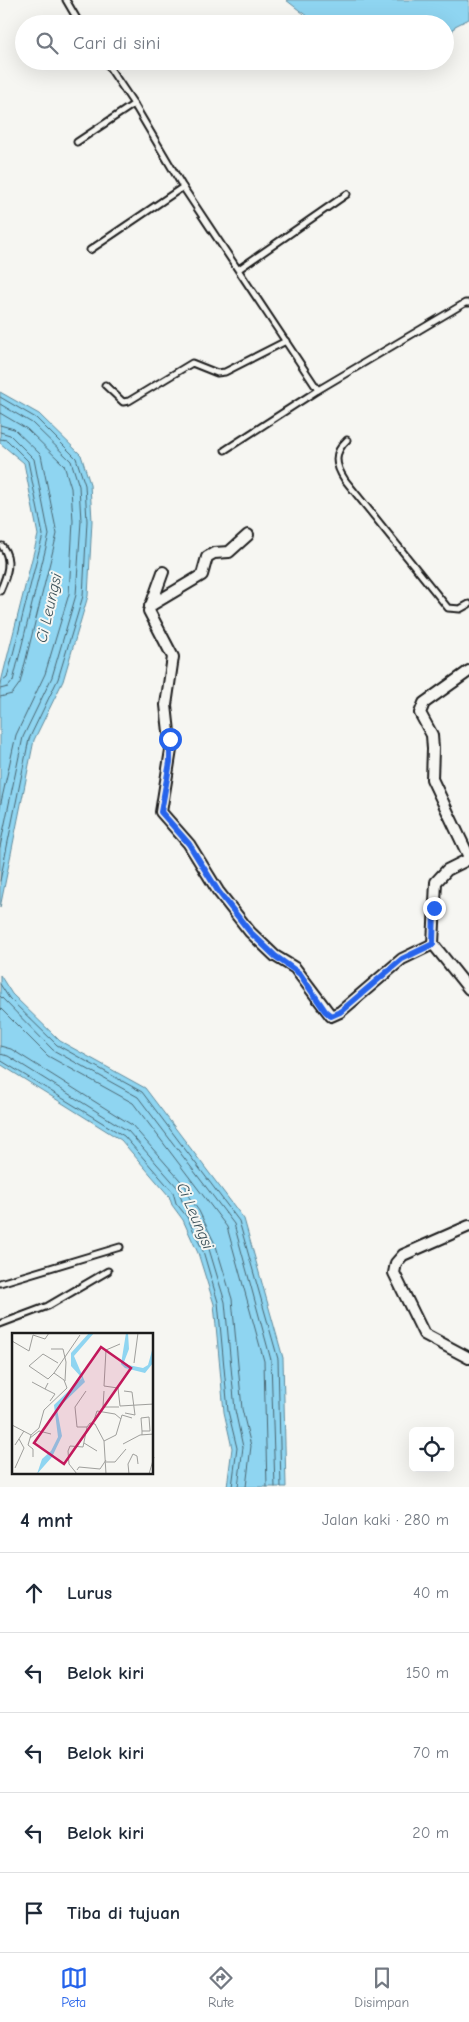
<!DOCTYPE html>
<html lang="id">
<head>
<meta charset="utf-8">
<style>
	:root { --surface:#fff; --page:#f2f2f3; --text:#1f2937; --muted:#747a83; --line:#e0e1e3; --accent:#2563eb }
	body { margin:0; font-family:"Comic Neue",sans-serif; background:var(--page); color:var(--text) }
	.controls { position:absolute; right:15px; bottom:15px; display:grid; overflow:hidden; border-radius:8px; box-shadow:0 5px 20px #0002 }
	.controls button { width:45px; height:45px; display:grid; place-items:center; padding:0; border:0; border-bottom:1px solid var(--line); background:var(--surface); color:var(--text); font:25px sans-serif }
	.stop { position:absolute; width:15px; height:15px; margin:-11px; border:4px solid #2563eb; border-radius:50%; background:#fff }
	.stop.end { background:#2563eb; border-color:#fff; box-shadow:0 1px 5px #0008 }
	.list { margin:0; padding:0; list-style:none }
	h2 { display:flex; justify-content:space-between; align-items:center; height:65px; margin:0; padding:0 20px; font-size:21px }
	h2 small { font-size:16px; font-weight:400; color:var(--muted) }
	.list li { display:grid; grid-template-columns:32px 1fr auto; gap:15px; align-items:center; box-sizing:border-box; height:80px; padding:0 20px; border-top:1px solid var(--line) }
	.list b { display:block; font-size:19px; white-space:nowrap }
	.list em { font-size:16px; font-style:normal; color:var(--muted) }
	.icon { flex:none; width:28px; height:28px; fill:none; stroke:currentColor; stroke-width:2; stroke-linecap:round; stroke-linejoin:round }
	.map { position:relative; flex:none; width:469px; height:1487px; overflow:hidden }
	.search { position:absolute; background:var(--surface); box-shadow:0 5px 20px #0002; left:15px; right:15px; top:15px; height:55px; display:flex; align-items:center; gap:12px; box-sizing:border-box; padding:0 18px; border-radius:28px; color:var(--muted); font-size:19px }
	.sheet { height:465px; background:var(--surface) }
	nav { display:flex; justify-content:space-around; align-items:center; box-sizing:border-box; height:70px; border-top:1px solid var(--line); background:var(--surface); font-size:14px; color:var(--muted) }
	nav a { display:grid; justify-items:center; gap:2px }
	nav .on { color:var(--accent) }
	.map>svg:first-child { display:block }
	.water { fill:#8fd5f1; stroke:#618b9c }
	.lines { fill:none; stroke-linecap:round; stroke-linejoin:round }
	.shore { stroke:#4a6671; stroke-width:1 }
	.lane-casing { stroke:#1c1c1c; stroke-width:9 }
	.street-casing { stroke:#1c1c1c; stroke-width:14 }
	.lane { stroke:#f6f6f2; stroke-width:5 }
	.street { stroke:#f6f6f2; stroke-width:10 }
	.route { stroke:#2563eb; stroke-width:6 }
	.labels { text-anchor:middle; dominant-baseline:central; stroke-width:4; stroke-linejoin:round; paint-order:stroke }
	.water-label { font-size:16px; font-style:italic; fill:#3e545c; stroke:#f6f6f2 }
	.inset-road { fill:none; stroke:#9f9f9c; stroke-width:1 }
	.view { fill:#c2185b; fill-opacity:0.15; stroke:#c2185b; stroke-width:2.5 }
	.inset-edge { fill:none; stroke:#1c1c1c; stroke-width:2.5 }
</style>
</head>
<body>
<div class="map">
<svg width="469" height="1487" viewBox="0 0 469 1487">
	<rect width="100%" height="100%" fill="#f6f6f2"/>
	<filter id="ink" filterUnits="userSpaceOnUse"><feTurbulence type="fractalNoise" baseFrequency=".02" numOctaves="2"/><feDisplacementMap in="SourceGraphic" scale="10" xChannelSelector="R" yChannelSelector="G"/><feConvolveMatrix kernelMatrix="1 2 1 2 8 2 1 2 1" color-interpolation-filters="sRGB"/></filter>
	<g filter="url(#ink)">
		<g class="water">
			<polygon points="286,0 469,0 469,19 455,26 449,38 445,39 445,24 317,24"/>
			<polygon points="0,392 39,414 81,455 90,484 92,521 88,596 63,681 34,740 0,908 0,686 38,535 24,463 0,443"/>
			<polygon points="0,975 12,994 60,1041 145,1088 244,1219 283,1358 286,1487 227,1487 232,1448 224,1412 214,1304 198,1253 183,1220 172,1205 169,1196 121,1140 0,1064"/>
		</g>
		<g class="lines">
			<g class="shore">
				<polyline points="0,397 36,418 76,458 85,485 87,521 83,596 58,679 29,739 0,881"/>
				<polyline points="0,404 32,423 71,461 79,486 81,521 76,595 52,677 23,737 0,847"/>
				<polyline points="0,413 27,429 64,465 71,488 73,521 69,594 45,674 16,735 0,807"/>
				<polyline points="0,425 14,429 41,455 57,534 20,683 12,694 0,697"/>
				<polyline points="0,432 10,435 34,459 49,535 13,681 8,687 0,689"/>
				<polyline points="0,439 7,440 28,461 43,535 7,678 0,683"/>
				<polyline points="0,984 9,998 57,1045 142,1092 239,1221 278,1359 281,1487"/>
				<polyline points="0,996 53,1050 138,1097 234,1224 271,1360 275,1487"/>
				<polyline points="0,1008 48,1056 133,1103 227,1227 264,1361 267,1487"/>
				<polyline points="0,1046 11,1049 132,1125 186,1187 189,1197 199,1211 216,1246 232,1299 242,1409 251,1446 246,1487"/>
				<polyline points="0,1054 8,1056 128,1131 178,1188 182,1201 192,1214 209,1249 225,1302 235,1410 243,1447 238,1487"/>
				<polyline points="0,1060 124,1136 173,1192 176,1203 187,1217 203,1251 218,1302 228,1411 237,1448 232,1487"/>
			</g>
			<defs>
				<g id="lane">
					<polyline points="66,0 80,24"/>
					<polyline points="105,61 134,104 183,187 318,390 465,303 469,303"/>
					<polyline points="77,142 134,104"/>
					<polyline points="90,250 183,187"/>
					<polyline points="239,269 347,194"/>
					<polyline points="105,385 123,402 129,401 192,363 217,373 225,372 286,341"/>
					<path d="M347,440c-14,13 -12,25 -2,40l103,128 12,1 9,-5"/>
					<polyline points="225,450 318,390"/>
					<path d="M0,591c7,-16 13,-31 2,-45"/>
					<polyline points="0,1283 120,1247"/>
					<polyline points="0,1324 48,1306 108,1271"/>
				</g>
				<g id="street">
					<polyline points="163,572 149,611 173,657 166,705 171,750 161,812 189,844 218,891 250,932 275,956 295,968 331,1016 340,1012 402,959 433,944 469,989"/>
					<polyline points="150,606 202,575 207,557 214,553 229,552 248,535"/>
					<polyline points="469,671 424,703 420,713 432,735 433,749 432,779 469,857"/>
					<polyline points="433,944 436,882 447,870 469,859"/>
					<polyline points="469,1226 403,1255 396,1263 394,1273 424,1334 469,1358"/>
				</g>
			</defs>
			<use href="#lane" class="lane-casing"/>
			<use href="#street" class="street-casing"/>
			<use href="#lane" class="lane"/>
			<use href="#street" class="street"/>
		</g>
	</g>
	<g class="lines" filter="url(#ink)">
		<polyline class="route" points="170,739 170,762 161,812 189,844 218,891 250,932 275,956 300,974 325,1011 331,1016 340,1012 402,959 433,944 434,908"/>
	</g>
	<g class="labels">
		<g class="water-label">
			<text transform="translate(49 608) rotate(-77)">Ci Leungsi</text>
			<text transform="translate(195 1216) rotate(67)">Ci Leungsi</text>
		</g>
	</g>
	<g transform="translate(12 1333)">
		<rect width="141" height="141" fill="#f6f6f2"/>
		<path d="M77,0h5l-20,23 11,26 -28,27 5,27 -10,21 -15,17 5,-15 9,-8 7,-14 -4,-32 28,-27 -11,-12v-13zM114,0h2l1,16 -5,13 4,3 15,3 5,-3 5,-18v16l-8,10 -20,-5 -4,-4z" fill="#8fd5f1"/>
		<path class="inset-road" d="M0,8l17,10 4,-16 12,4 4,-6M108,11l-14,6 -2,36 14,2 2,18 34,-2M39,16h12l3,13 -1,19M122,30l4,-30M42,40l-6,6 -19,-13 14,-12 15,9M20,49l13,7 3,-6M33,56l10,5 -5,7M92,58l-1,16h16M112,58l8,1 3,23 -10,-2M81,90l4,-12 18,3 6,5M0,92l19,10M75,94l3,-4 5,1 9,17 12,-6 6,-20 10,3M130,98h8l-1,-14 -8,1 1,13v4M18,105l9,-7 12,3M92,108l2,33M72,110l13,8M111,111l17,-9 14,-1M3,112l9,-14M21,124v-8l-5,-4 3,-10 8,-7 5,-18 23,-22 -3,-8 -10,-7 26,-38M94,129h9l11,-13M3,135l9,-20 -5,-9M65,137l2,-3 21,2 6,-9M65,141l-8,-10 -1,-13 2,-5 13,1 4,-20h-10l-2,-20 11,-16M117,141l-1,-10 5,-10 4,2 1,8M137,141l5,-17"/>
		<path class="view" d="M89,14l30,21 -67,96 -30,-21z"/>
		<rect width="141" height="141" class="inset-edge"/>
	</g>
</svg>
<div class="controls">
<button><svg class="icon" aria-label="locate" viewBox="0 0 24 24"><circle cx="12" cy="12" r="6"/><path d="M12 2v4M12 18v4M2 12h4M18 12h4"/></svg></button>
</div>
<div class="stop" style="left:170px;top:739px"></div>
<div class="stop end" style="left:434px;top:908px"></div>
<div class="search"><svg class="icon" aria-label="search" viewBox="0 0 24 24"><circle cx="10" cy="10" r="6"/><path d="M15 15l6 6"/></svg>Cari di sini</div>
</div>
<section class="sheet">
<h2>4 mnt<small>Jalan kaki · 280 m</small></h2>
<ul class="list">
<li><svg class="icon" aria-label="ahead" viewBox="0 0 24 24"><path d="M12 20V5M6 11l6-6 6 6"/></svg><div><b>Lurus</b></div><em>40 m</em></li>
<li><svg class="icon" aria-label="left" viewBox="0 0 24 24"><path d="M17 20v-9H6M10 6l-5 5 5 5"/></svg><div><b>Belok kiri</b></div><em>150 m</em></li>
<li><svg class="icon" aria-label="left" viewBox="0 0 24 24"><path d="M17 20v-9H6M10 6l-5 5 5 5"/></svg><div><b>Belok kiri</b></div><em>70 m</em></li>
<li><svg class="icon" aria-label="left" viewBox="0 0 24 24"><path d="M17 20v-9H6M10 6l-5 5 5 5"/></svg><div><b>Belok kiri</b></div><em>20 m</em></li>
<li><svg class="icon" aria-label="arrive" viewBox="0 0 24 24"><path d="M6 21V4h12l-3 4 3 4H6"/></svg><div><b>Tiba di tujuan</b></div></li>
</ul>
</section>
<nav>
<a class="on"><svg class="icon" aria-label="map" viewBox="0 0 24 24"><path d="M3 6l6-2 6 2 6-2v14l-6 2-6-2-6 2zM9 4v14M15 6v14"/></svg>Peta</a>
<a><svg class="icon" aria-label="directions" viewBox="0 0 24 24"><path d="M12 3l9 9-9 9-9-9zM9 14v-3h6M13 9l2 2-2 2"/></svg>Rute</a>
<a><svg class="icon" aria-label="saved" viewBox="0 0 24 24"><path d="M7 4h10v16l-5-4-5 4z"/></svg>Disimpan</a>
</nav>
</body>
</html>
